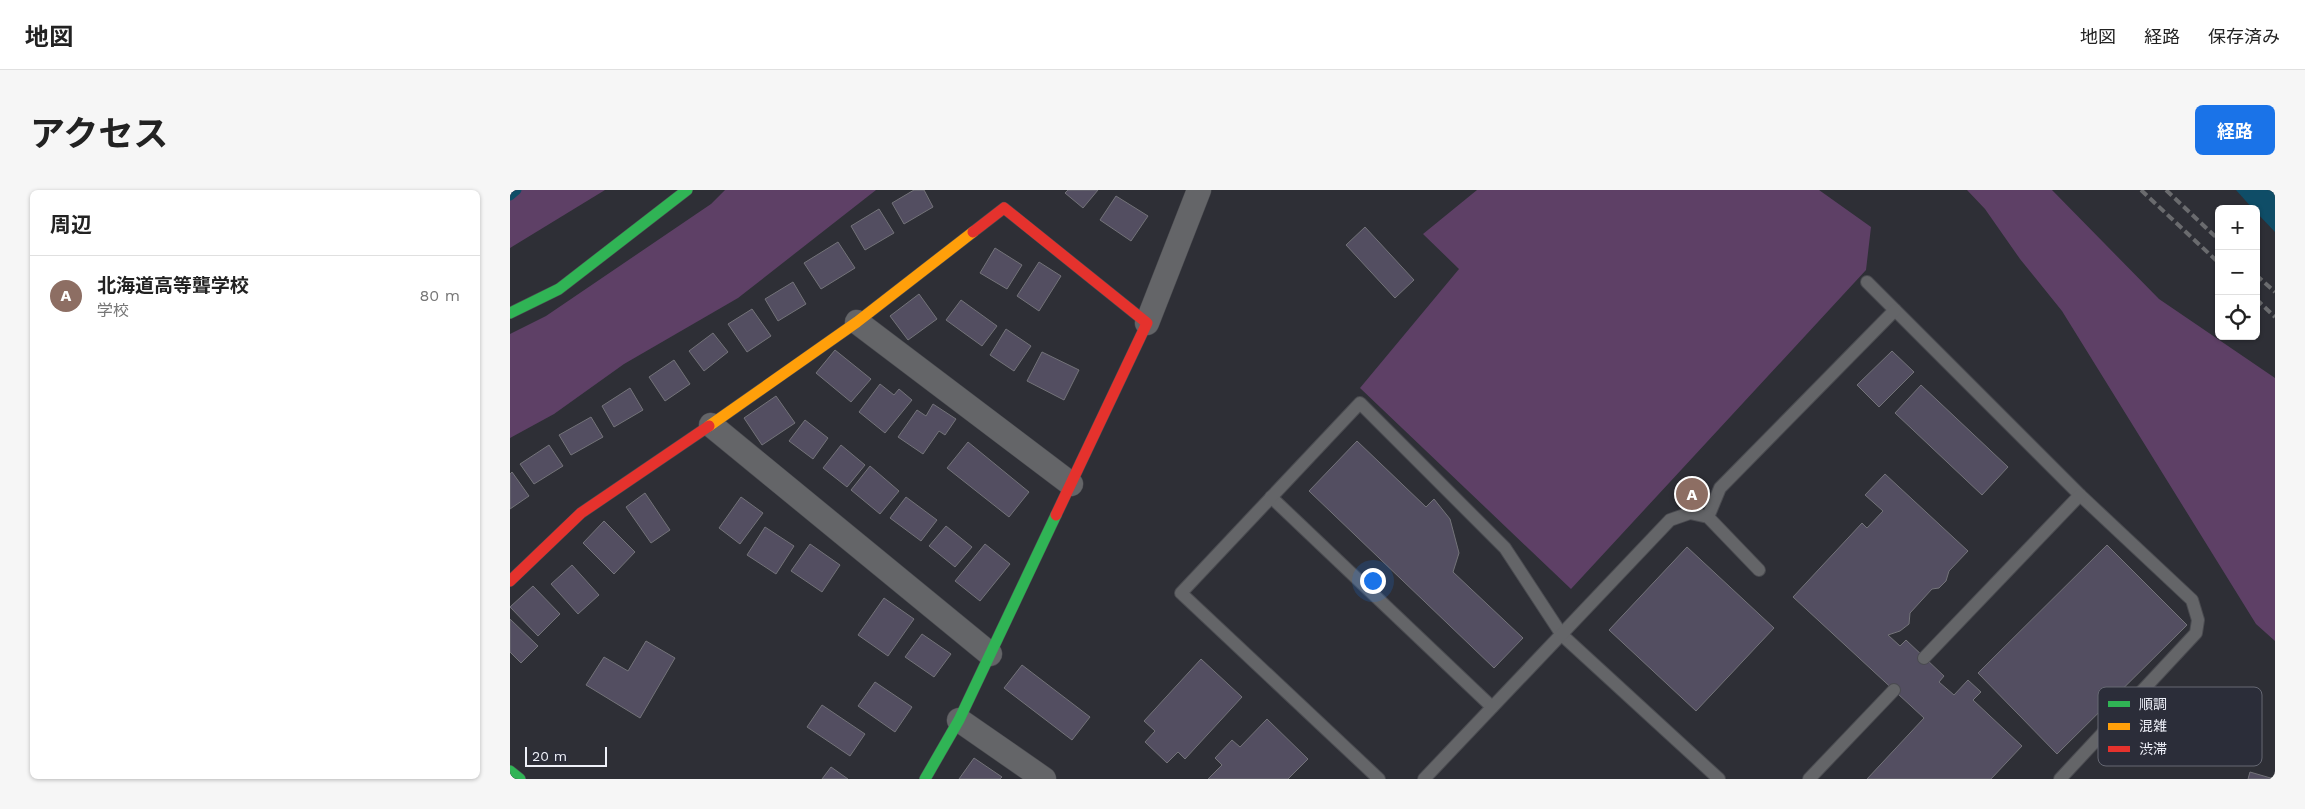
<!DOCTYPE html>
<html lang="ja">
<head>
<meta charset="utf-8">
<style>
	:root { --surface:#fff; --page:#f6f6f6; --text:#222; --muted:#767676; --line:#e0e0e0; --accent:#1a73e8 }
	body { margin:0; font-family:"Work Sans","Noto Sans JP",sans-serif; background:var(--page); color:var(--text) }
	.controls { position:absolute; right:15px; top:15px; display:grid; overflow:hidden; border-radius:8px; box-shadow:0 1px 4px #0004 }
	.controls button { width:45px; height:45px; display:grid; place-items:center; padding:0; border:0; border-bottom:1px solid var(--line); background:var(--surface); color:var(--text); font:25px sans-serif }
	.scale { position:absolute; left:15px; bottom:12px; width:82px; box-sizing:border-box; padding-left:5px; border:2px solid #eff1f9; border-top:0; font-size:14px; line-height:18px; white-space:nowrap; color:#eff1f9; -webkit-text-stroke:4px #2b2d39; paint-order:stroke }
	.you { position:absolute; left:862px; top:390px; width:18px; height:18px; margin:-12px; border:4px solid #fff; border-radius:50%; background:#1a73e8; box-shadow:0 0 0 8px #1a73e833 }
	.badge { display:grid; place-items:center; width:32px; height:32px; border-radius:50%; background:var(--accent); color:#fff; font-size:16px; font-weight:700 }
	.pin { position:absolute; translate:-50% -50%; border:2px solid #fff; box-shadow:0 1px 5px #0006 }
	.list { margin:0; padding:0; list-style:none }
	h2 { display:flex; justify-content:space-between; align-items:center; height:65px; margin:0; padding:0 20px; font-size:21px }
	h2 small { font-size:16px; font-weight:400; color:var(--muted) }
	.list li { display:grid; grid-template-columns:32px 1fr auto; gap:15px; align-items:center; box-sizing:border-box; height:80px; padding:0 20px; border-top:1px solid var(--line) }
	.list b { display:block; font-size:19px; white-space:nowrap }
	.list p { margin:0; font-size:16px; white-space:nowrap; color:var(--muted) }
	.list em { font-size:16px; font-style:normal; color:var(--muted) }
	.icon { flex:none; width:28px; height:28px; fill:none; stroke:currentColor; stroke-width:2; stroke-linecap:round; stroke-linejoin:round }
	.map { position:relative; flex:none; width:1765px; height:589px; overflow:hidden; border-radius:8px }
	header { display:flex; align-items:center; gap:30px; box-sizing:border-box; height:70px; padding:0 25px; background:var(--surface); border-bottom:1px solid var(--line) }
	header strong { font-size:24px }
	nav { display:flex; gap:28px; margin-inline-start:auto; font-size:18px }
	.intro { display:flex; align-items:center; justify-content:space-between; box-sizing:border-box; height:120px; padding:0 30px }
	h1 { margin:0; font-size:35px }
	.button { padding:12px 22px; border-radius:8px; background:var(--accent); color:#fff; font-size:18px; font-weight:700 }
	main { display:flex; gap:30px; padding:0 30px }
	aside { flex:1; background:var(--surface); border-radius:8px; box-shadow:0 1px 4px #0004 }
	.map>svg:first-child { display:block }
	.green { fill:#5e4066 }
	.water { fill:#0f4d67 }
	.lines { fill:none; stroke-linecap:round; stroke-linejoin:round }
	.stream { stroke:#0f4d67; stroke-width:9 }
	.building { fill:#534e61; stroke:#737379 }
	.lane-casing { stroke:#4a4b50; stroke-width:14 }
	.street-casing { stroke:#4a4b50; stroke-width:25 }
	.fast-casing { stroke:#4a4b50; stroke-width:12 }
	.slow-casing { stroke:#4a4b50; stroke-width:12 }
	.jam-casing { stroke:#4a4b50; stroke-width:12 }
	.lane { stroke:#646568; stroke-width:12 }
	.street { stroke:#646568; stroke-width:24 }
	.fast { stroke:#30b455; stroke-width:11 }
	.slow { stroke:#ff9f0a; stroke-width:11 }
	.jam { stroke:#e5322d; stroke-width:11 }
	.rail { stroke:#6a6b6e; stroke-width:4; stroke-dasharray:8 4; stroke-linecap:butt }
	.key { fill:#2b2d39; stroke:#666873; stroke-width:1 }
	.key-label { font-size:14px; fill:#eff1f9 }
</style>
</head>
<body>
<header>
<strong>地図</strong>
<nav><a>地図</a><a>経路</a><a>保存済み</a></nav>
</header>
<div class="intro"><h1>アクセス</h1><a class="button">経路</a></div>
<main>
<aside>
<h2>周辺<small></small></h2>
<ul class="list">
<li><span class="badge" style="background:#8d6e63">A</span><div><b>北海道高等聾学校</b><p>学校</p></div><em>80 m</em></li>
</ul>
</aside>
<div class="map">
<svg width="1765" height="589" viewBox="0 0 1765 589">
	<rect width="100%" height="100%" fill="#2e2f36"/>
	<g class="green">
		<polygon points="0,0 95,0 0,58"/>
		<polygon points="215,0 366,0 228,108 114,174 44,224 0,248 0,144 36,126 201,14"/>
		<polygon points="967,0 1309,0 1361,37 1356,80 1061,399 850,198 949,79 913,44"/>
		<polygon points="1457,0 1542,0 1649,109 1765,188 1765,451 1746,434 1552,121 1510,69 1475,19"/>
	</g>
	<polygon class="water" points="1726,0 1765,0 1765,42 1746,22 1746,19 1743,19"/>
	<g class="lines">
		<polyline class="stream" points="0,6 7,0"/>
	</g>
	<g class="building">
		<polygon points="404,0 414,0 423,17 394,34 382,13"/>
		<polygon points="558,0 588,0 573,18 555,3"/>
		<polygon points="606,6 638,26 621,51 590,30"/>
		<polygon points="369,19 384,43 355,60 341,36"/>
		<polygon points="855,37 904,90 885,108 836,55"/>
		<polygon points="328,52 345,78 311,99 294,73"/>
		<polygon points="485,58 512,75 497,99 470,83"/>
		<polygon points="529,72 551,86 529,121 507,106"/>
		<polygon points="283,92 296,114 268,131 255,109"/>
		<polygon points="409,104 427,129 398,150 380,126"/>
		<polygon points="451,110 487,136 472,156 436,130"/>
		<polygon points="242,119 261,146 237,162 218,134"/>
		<polygon points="496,139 521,156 504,181 480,165"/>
		<polygon points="203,143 218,162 194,181 179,161"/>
		<polygon points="325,160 361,189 341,212 306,183"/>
		<polygon points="1382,161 1404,182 1369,217 1347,195"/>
		<polygon points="532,162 569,180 554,210 517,191"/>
		<polygon points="164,170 180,194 155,211 139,187"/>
		<polygon points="370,194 384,205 389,199 402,210 375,243 349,222"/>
		<polygon points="1411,195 1498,277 1472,305 1385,223"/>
		<polygon points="120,198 133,220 104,237 92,216"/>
		<polygon points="266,206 285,233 252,255 234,228"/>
		<polygon points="423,214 446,229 435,245 429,241 413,264 388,247 407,220 416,226"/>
		<polygon points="81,227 93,247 61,265 49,245"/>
		<polygon points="295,230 318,248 303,269 279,251"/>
		<polygon points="847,251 916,317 924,309 940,329 949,363 943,382 1013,448 984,478 799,301"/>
		<polygon points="458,252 519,302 499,327 437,278"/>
		<polygon points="39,255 53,276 24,294 10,274"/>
		<polygon points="331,255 355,275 337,297 313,278"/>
		<polygon points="360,276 389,301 370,324 341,300"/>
		<polygon points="2,282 19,306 0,319 0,284"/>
		<polygon points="1375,284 1458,361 1439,381 1436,391 1429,398 1422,399 1400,423 1399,434 1390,441 1378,445 1390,456 1396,450 1434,486 1429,492 1444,505 1458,490 1471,502 1463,510 1512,556 1481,589 1357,589 1414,528 1283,407 1352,333 1357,338 1373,321 1355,305"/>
		<polygon points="135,303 160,340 141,353 116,317"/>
		<polygon points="231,307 253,323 230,354 209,338"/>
		<polygon points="396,307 427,330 411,351 380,328"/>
		<polygon points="94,331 125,362 104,384 73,353"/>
		<polygon points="436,336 462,357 445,377 419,356"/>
		<polygon points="255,337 284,356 266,384 237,365"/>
		<polygon points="300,354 330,375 312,402 281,381"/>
		<polygon points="475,354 500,374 470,411 445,391"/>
		<polygon points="1597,355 1677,435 1547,564 1468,483"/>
		<polygon points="1177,357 1264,438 1186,521 1099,440"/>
		<polygon points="62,375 89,405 68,424 41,394"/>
		<polygon points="23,396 50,424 28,446 0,417"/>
		<polygon points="374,408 404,429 378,466 348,445"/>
		<polygon points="0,429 28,456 11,473 0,462"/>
		<polygon points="412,444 441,464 424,487 395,467"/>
		<polygon points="136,451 165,468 130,528 76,495 94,467 118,481"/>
		<polygon points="691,469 732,507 675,569 668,562 657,573 635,552 645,541 634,531"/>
		<polygon points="512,475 580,527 562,550 494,498"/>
		<polygon points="365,492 402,517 385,542 348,516"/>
		<polygon points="312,515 355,544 340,566 297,537"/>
		<polygon points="757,529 798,569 778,589 698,589 712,575 705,568 722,550 730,557"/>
		<polygon points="464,568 492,587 490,589 449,589"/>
		<polygon points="321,577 338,589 312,589"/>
		<polygon points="1740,582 1764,589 1738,589"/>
	</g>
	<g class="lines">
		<defs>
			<g id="lane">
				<polyline points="1357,92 1570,305 1682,410 1688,430 1686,443 1550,589"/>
				<polyline points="761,307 982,517"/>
				<polyline points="1198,327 1210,298 1385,120"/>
				<polyline points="1414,468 1570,305"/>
				<polyline points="869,589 671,403 850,213 995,358 1052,445 1209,589"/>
				<polyline points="914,589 1160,330 1180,323 1198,327 1249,380"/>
				<polyline points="1299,589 1384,500"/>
			</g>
			<g id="street">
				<polyline points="347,132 561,294"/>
				<polyline points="637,133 689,0"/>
				<polyline points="201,235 480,464"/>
				<polyline points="449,530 534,589"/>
			</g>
			<g id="fast">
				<polyline points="0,123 49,99 177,0"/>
				<polyline points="0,581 10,589"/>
				<polyline points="415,589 449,530 546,325"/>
			</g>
			<polyline id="slow" points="199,236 347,132 463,42"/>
			<g id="jam">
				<polyline points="463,42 494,18 637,133 546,325"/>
				<polyline points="0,391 71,323 199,236"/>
			</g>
		</defs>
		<use href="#lane" class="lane-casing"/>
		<use href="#street" class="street-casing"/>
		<use href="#fast" class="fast-casing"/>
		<use href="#slow" class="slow-casing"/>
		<use href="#jam" class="jam-casing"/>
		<use href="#lane" class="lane"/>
		<use href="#street" class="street"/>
		<use href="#fast" class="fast"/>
		<use href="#slow" class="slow"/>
		<use href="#jam" class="jam"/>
		<g class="rail">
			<polyline points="1631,0 1709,73"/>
			<polyline points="1656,0 1709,50"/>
			<polyline points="1746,85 1765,102"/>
			<polyline points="1746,109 1765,127"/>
		</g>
	</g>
	<rect x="1588" y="497" width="164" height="79" rx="8" class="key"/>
	<rect x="1598" y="511" width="22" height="6" fill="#30b455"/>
	<rect x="1598" y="533" width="22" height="7" fill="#ff9f0a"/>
	<rect x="1598" y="556" width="22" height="6" fill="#e5322d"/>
	<g class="key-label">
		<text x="1629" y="519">順調</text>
		<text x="1629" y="541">混雑</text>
		<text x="1629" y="564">渋滞</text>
	</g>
</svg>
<div class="controls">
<button>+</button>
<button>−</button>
<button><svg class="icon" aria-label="locate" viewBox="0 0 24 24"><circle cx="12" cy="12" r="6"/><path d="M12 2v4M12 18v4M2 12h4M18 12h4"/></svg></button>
</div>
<div class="scale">20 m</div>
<div class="you"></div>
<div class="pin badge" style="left:1182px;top:304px;background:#8d6e63">A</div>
</div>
</main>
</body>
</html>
